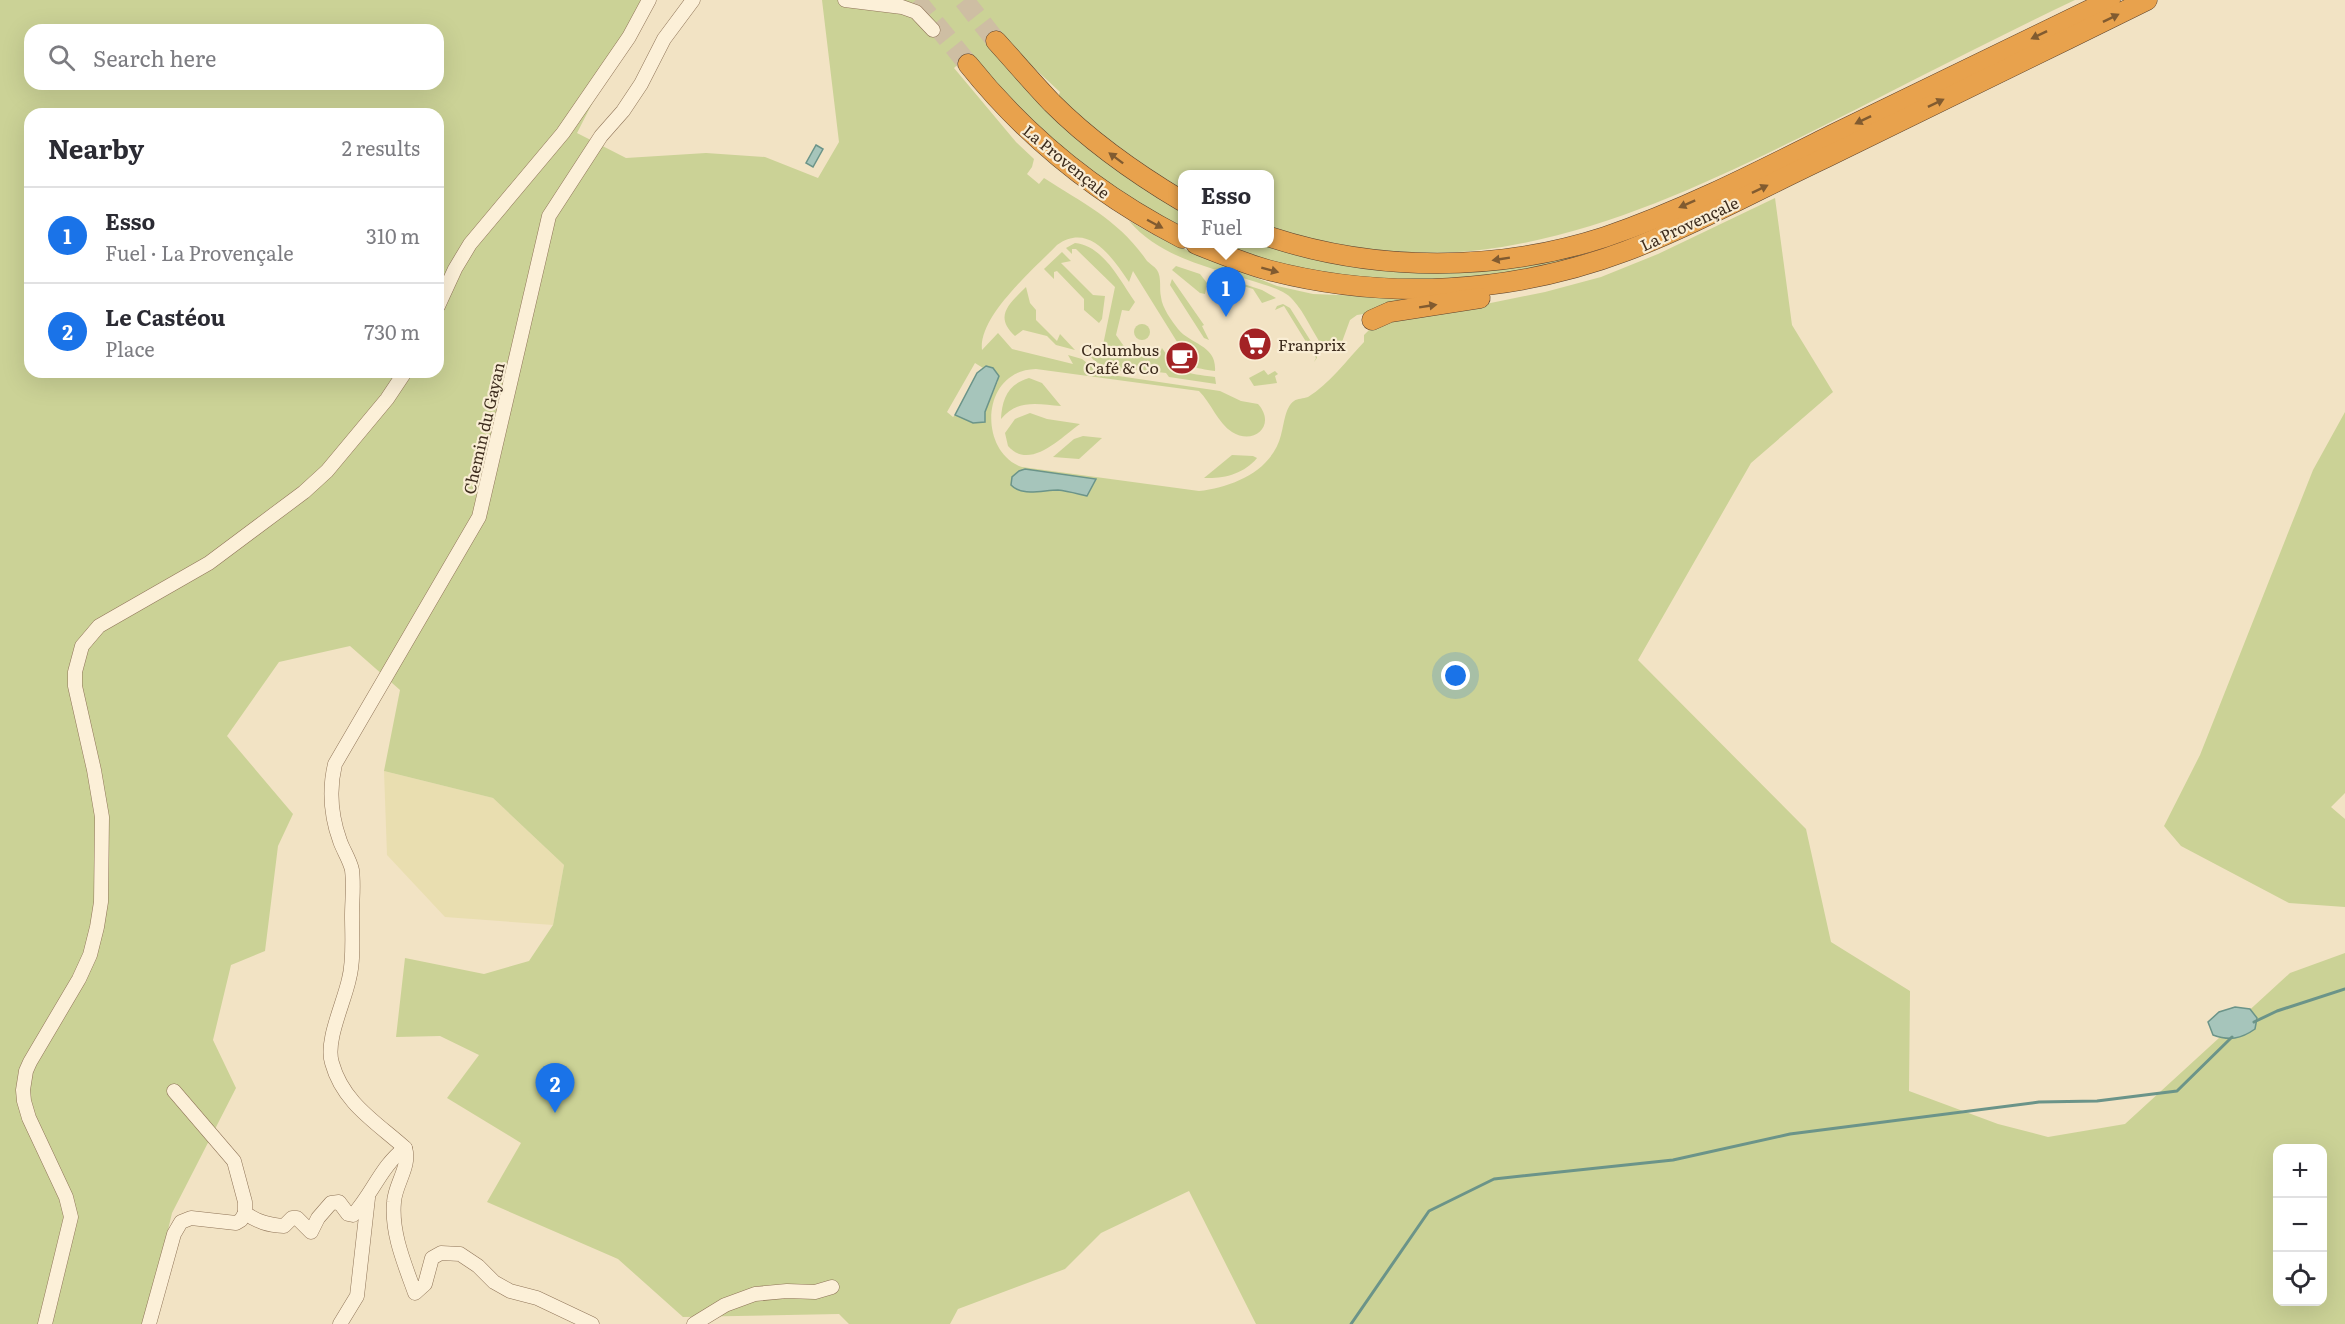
<!DOCTYPE html>
<html lang="en">
<head>
<meta charset="utf-8">
<style>
	:root { --surface:#fff; --page:#f2f2f3; --text:#2b2b33; --muted:#7c7c81; --line:#e1e1e2; --accent:#1a73e8 }
	body { margin:0; font-family:Literata,serif; background:var(--page); color:var(--text) }
	.controls { position:absolute; right:18px; bottom:18px; display:grid; overflow:hidden; border-radius:12px; box-shadow:0 6px 24px #0002 }
	.controls button { width:54px; height:54px; display:grid; place-items:center; padding:0; border:0; border-bottom:2px solid var(--line); background:var(--surface); color:var(--text); font:30px sans-serif }
	.you { position:absolute; left:1456px; top:676px; width:21px; height:21px; margin:-15px; border:4px solid #fff; border-radius:50%; background:#1a73e8; box-shadow:0 0 0 9px #1a73e833 }
	.badge { display:grid; place-items:center; width:39px; height:39px; border-radius:50%; background:var(--accent); color:#fff; font-size:20px; font-weight:700 }
	.pin { position:absolute; translate:-50% -50px; filter:drop-shadow(0 2px 3px #0008) }
	.pin::after { content:''; position:absolute; top:32px; width:21px; height:18px; background:inherit; clip-path:polygon(0 0,100% 0,50% 100%) }
	.popup { position:absolute; left:1178px; top:170px; width:96px; height:78px; box-sizing:border-box; display:grid; place-content:center; border-radius:12px; background:var(--surface); filter:drop-shadow(0 2px 4px #0005); font-size:20px; white-space:nowrap; color:var(--muted) }
	.popup b { font-size:22px; color:var(--text) }
	.popup::after { content:''; position:absolute; left:50%; top:100%; margin-left:-12px; border:12px solid transparent; border-top-color:var(--surface) }
	.list { margin:0; padding:0; list-style:none }
	h2 { display:flex; justify-content:space-between; align-items:center; height:78px; margin:0; padding:0 24px; font-size:26px }
	h2 small { font-size:20px; font-weight:400; color:var(--muted) }
	.list li { display:grid; grid-template-columns:39px 1fr auto; gap:18px; align-items:center; box-sizing:border-box; height:96px; padding:0 24px; border-top:2px solid var(--line) }
	.list b { display:block; font-size:22px; white-space:nowrap }
	.list p { margin:0; font-size:20px; white-space:nowrap; color:var(--muted) }
	.list em { font-size:20px; font-style:normal; color:var(--muted) }
	.icon { flex:none; width:33px; height:33px; fill:none; stroke:currentColor; stroke-width:2; stroke-linecap:round; stroke-linejoin:round }
	.map { position:relative; flex:none; width:2345px; height:1324px; overflow:hidden }
	.search { position:absolute; background:var(--surface); box-shadow:0 6px 24px #0002; left:24px; top:24px; width:420px; height:66px; display:flex; align-items:center; gap:15px; box-sizing:border-box; padding:0 21px; border-radius:18px; color:var(--muted); font-size:22px }
	.panel { position:absolute; background:var(--surface); box-shadow:0 6px 24px #0002; left:24px; top:108px; width:420px; height:270px; border-radius:18px }
	.map>svg:first-child { display:block }
	.farmland { fill:#e9deb0 }
	.green { fill:#cbd296; fill-rule:evenodd }
	.water { fill:#a6c5bb; stroke:#6b9489; stroke-width:1.5 }
	.lines { fill:none; stroke-linecap:round; stroke-linejoin:round }
	.stream { stroke:#6b9489; stroke-width:3 }
	.highway-tunnel { stroke:#cebea3; stroke-width:20; stroke-dasharray:20 10; stroke-linecap:butt }
	.minor-casing { stroke:#8f7458; stroke-width:15 }
	.highway-casing { stroke:#5c422d; stroke-width:21 }
	.minor { stroke:#fcf0d8; stroke-width:14 }
	.highway { stroke:#e8a24d; stroke-width:20 }
	.oneway { fill:#815b30 }
	.labels { text-anchor:middle; dominant-baseline:central; stroke-width:4.5; stroke-linejoin:round; paint-order:stroke }
	.street-label { font-size:16px; fill:#3d2c1d; stroke:#f9edd4 }
	.poi-label { font-size:16px; fill:#3d2c1d; stroke:#f9edd4; text-anchor:start }
</style>
</head>
<body>
<div class="map">
<svg width="2345" height="1324" viewBox="0 0 2345 1324">
	<rect width="100%" height="100%" fill="#f2e3c4"/>
	<polygon class="farmland" points="384,771 493,798 564,865 553,925 445,917 387,855"/>
	<g class="green">
		<path d="M0,0h645l-68,133 49,25 80,-5 59,4 53,21 21,-36 -17,-142h1253c-93,44 -184,92 -276,138 -94,46 -192,92 -297,109 -78,13 -157,3 -232,-19v-54h-88v16l-58,-35 -66,-58 2,-5 -66,-61 -10,9 49,54 149,114v21l-16,-7 -93,-60 -106,-106 -13,12 62,74 18,17 -2,8 -5,7 12,10 5,-6c40,26 75,42 103,83 3,3 7,5 10,9 5,8 2,18 4,27 1,11 11,24 17,32 13,16 39,16 37,42 -20,-3 -30,-4 -43,-21l7,-5 -46,-74 -4,11c-17,-25 -40,-60 -72,-37 -22,23 -79,71 -75,105l16,-17 14,16 61,15 -5,-9 14,4 14,11 9,4 115,17 21,10 17,3c19,21 -4,42 -26,28 -14,-9 -21,-29 -33,-41l-163,-22c-56,1 -58,83 -14,98l177,24c34,-4 73,-20 82,-56 3,-10 4,-28 13,-34 4,-3 9,-2 14,-4 21,-13 39,-37 56,-55v-7l15,-15 92,-13 74,-15 56,-15 57,-23 117,-56 17,127 41,67 -82,71 -113,197 168,169 25,113 79,49 -1,100 89,33 50,13 77,-13 165,-151 55,-20v371h-1089l-67,-133 -88,42 -36,36 -107,40 -8,15h-101l-10,-10 -156,3 -65,-58 -131,-57 34,-59 -74,-45 32,-43 -39,-19 -44,1 9,-79 79,16 45,-13 24,-36 11,-60 -71,-67 -109,-27 16,-81 -50,-44 -71,16 -52,74 66,78 -15,32 -13,105 -34,14 -18,75 23,48 -64,125 -26,111h-146zM30,30h408v54h-408zM30,114h408v258h-408zM975,363l8,5 3,-2 12,15 -13,31 -12,10 -18,-7 -2,2 -6,-5zM2278,1148h44v154h-44z"/>
		<path d="M1129,221l29,16 40,18 79,31 36,8 124,5v4l-80,12 -7,5 -11,30 -11,1 -5,-4c-10,-14 -18,-34 -30,-47 -8,-10 -25,-14 -37,-18 -46,-15 -94,-23 -127,-61z"/>
		<path d="M1075,243c29,3 45,38 60,59l-6,9 -7,-1 -6,25 12,17 29,7 5,-11c17,26 23,25 53,29l1,7 -47,-7 -3,-4 -42,-5 -3,3c-11,-3 -23,-5 -31,-15l13,-11 12,-58 -39,-38h-4v5l-6,-6z"/>
		<polygon points="1217,244 1264,244 1310,256 1582,252 1583,255 1537,268 1454,281 1372,281 1288,266"/>
		<polygon points="1062,252 1071,261 1061,263 1093,295 1105,296 1102,319 1099,323 1084,310 1084,299 1057,271 1054,272 1054,279 1044,269"/>
		<polygon points="1176,266 1200,274 1207,283 1205,294 1200,293 1172,270"/>
		<polygon points="1216,275 1262,290 1276,298 1262,303 1253,289 1215,277"/>
		<polygon points="1172,279 1204,325 1202,326 1209,340 1204,338 1170,285"/>
		<path d="M1026,287l4,16 6,7v10l21,21 3,-7 15,16 -19,-5 -9,-9 -24,-6 -8,6c-22,-20 -5,-33 11,-49z"/>
		<polygon points="1283,304 1290,308 1317,351 1317,358 1314,362 1316,358 1284,306 1275,310 1277,306"/>
		<circle cx="1142" cy="332" r="8"/>
		<polygon points="1264,370 1268,375 1275,371 1278,374 1275,376 1277,383 1254,386 1249,378"/>
		<path d="M1029,378l13,5 19,23c-23,-2 -44,-7 -60,13 1,-20 7,-35 28,-41z"/>
		<polygon points="2345,412 2345,793 2331,807 2345,819 2345,907 2289,903 2181,846 2164,826 2200,755 2313,470"/>
		<path d="M1030,413l17,6 33,5c-20,14 -50,47 -72,22l-3,-13 10,-14z"/>
		<polygon points="1083,436 1102,438 1079,459 1053,457 1074,439"/>
		<path d="M1232,455l21,1 4,2c-13,16 -34,21 -53,20z"/>
	</g>
	<g class="water">
		<polygon points="816,145 823,149 813,167 806,163"/>
		<polygon points="986,366 993,368 999,376 985,412 985,422 973,423 955,415 977,373"/>
		<path d="M1025,469l71,10 -9,17c-9,-2 -19,-5 -29,-6 -15,0 -36,7 -47,-5l1,-8 7,-6z"/>
		<path d="M2235,1007l15,2 7,9 -2,11c-14,10 -26,12 -42,6l-5,-13 11,-10z"/>
	</g>
	<g class="lines">
		<g class="stream">
			<polyline points="2254,1022 2277,1011 2345,989"/>
			<polyline points="1351,1324 1429,1211 1494,1179 1673,1160 1790,1134 2039,1102 2097,1101 2177,1091 2232,1037"/>
		</g>
		<g class="highway-tunnel">
			<polyline points="916,0 968,64"/>
			<polyline points="964,0 996,41"/>
		</g>
		<defs>
			<g id="minor">
				<polyline points="845,0 902,7 916,12 933,30"/>
				<polyline points="438,306 455,269 470,244 563,133 629,37 649,0"/>
				<path d="M174,1091l60,70 11,41v11c13,9 23,12 39,13l8,-8h5l14,14 7,-14 13,-15 8,-1 9,12 5,1c20,-22 28,-49 52,-67"/>
				<polyline points="45,1324 71,1217 66,1197 29,1118 24,1101 23,1090 26,1071 30,1062 79,979 90,955 97,927 101,902 102,817 94,770 75,686 75,672 82,646 99,626 209,563 304,492 327,471 387,399 405,372"/>
				<polyline points="149,1324 174,1234 181,1222 191,1218 236,1223 241,1220 245,1213"/>
				<polyline points="340,1324 357,1296 368,1198"/>
				<path d="M592,1324l-55,-26 -27,-7 -16,-9 -16,-16 -18,-12 -19,-1 -9,5 -7,26 -10,9c-10,-28 -24,-60 -21,-91 1,-18 17,-36 11,-54 -29,-26 -62,-45 -73,-85 -7,-22 12,-60 17,-84 5,-19 3,-43 3,-63 0,-15 2,-31 0,-46 -2,-10 -9,-20 -12,-29 -9,-25 -11,-52 -5,-77l144,-247 70,-301 52,-80 22,-25 18,-27 23,-45 29,-39"/>
				<polyline points="694,1324 725,1305 755,1294 787,1291 815,1292 832,1287"/>
			</g>
			<g id="highway">
				<path d="M996,41c19,21 37,42 56,62 39,39 83,70 130,98"/>
				<path d="M968,64c59,74 130,131 214,174"/>
				<path d="M1270,237c107,35 227,35 335,0 79,-27 153,-65 227,-102 93,-45 186,-90 278,-135"/>
				<path d="M1196,244c23,9 47,19 72,26 118,31 244,24 358,-19 68,-26 133,-62 199,-93 108,-53 215,-105 322,-158"/>
				<polyline points="1372,320 1390,312 1480,298"/>
			</g>
		</defs>
		<use href="#minor" class="minor-casing"/>
		<use href="#highway" class="highway-casing"/>
		<use href="#minor" class="minor"/>
		<use href="#highway" class="highway"/>
	</g>
	<defs><path id="oneway-solid" d="M-6-.8H1V-3.2L6.5 0L1 3.2V.8H-6Z" transform="scale(1.5)"/></defs>
	<g class="oneway">
		<use href="#oneway-solid" transform="translate(2111 18) rotate(-26)"/>
		<use href="#oneway-solid" transform="translate(2039 35) rotate(154)"/>
		<use href="#oneway-solid" transform="translate(1936 103) rotate(-26)"/>
		<use href="#oneway-solid" transform="translate(1863 120) rotate(154)"/>
		<use href="#oneway-solid" transform="translate(1116 158) rotate(-143)"/>
		<use href="#oneway-solid" transform="translate(1760 189) rotate(-26)"/>
		<use href="#oneway-solid" transform="translate(1687 204) rotate(156)"/>
		<use href="#oneway-solid" transform="translate(1155 224) rotate(28)"/>
		<use href="#oneway-solid" transform="translate(1501 259) rotate(171)"/>
		<use href="#oneway-solid" transform="translate(1270 270) rotate(15)"/>
		<use href="#oneway-solid" transform="translate(1428 306) rotate(-9)"/>
	</g>
	<defs>
		<symbol id="supermarket-disc" viewBox="-11 -11 22 22"><circle r="9.5" fill="#a32225" stroke="#f9edd4"/><path d="M-6-5.5h2.5l.6 2H6L4.5 2H-2.5L-4.4-4H-6ZM-1.5 3.2a1.3 1.3 0 1 0 .1 0ZM3 3.2a1.3 1.3 0 1 0 .1 0Z" fill="#fff"/></symbol>
		<symbol id="cafe-disc" viewBox="-11 -11 22 22"><circle r="9.5" fill="#a32225" stroke="#f9edd4"/><path d="M-5.5-4.5H6V0H3Q3 3.5 0 3.5H-2.5Q-5.5 3.5-5.5 0ZM3-3.2v2h1.7v-2ZM-6 4.5H4V6H-6Z" fill="#fff"/></symbol>
	</defs>
	<g fill-rule="evenodd">
		<use href="#supermarket-disc" x="1236" y="325" width="38" height="38"/>
		<use href="#cafe-disc" x="1163" y="339" width="38" height="38"/>
	</g>
	<g class="labels">
		<g class="street-label">
			<text transform="translate(1067 161) rotate(39)">La Provençale</text>
			<text transform="translate(1689 223) rotate(-25)">La Provençale</text>
			<text transform="translate(483 428) rotate(-77)">Chemin du Gayan</text>
		</g>
		<g class="poi-label">
			<text x="1278" y="344">Franprix</text>
			<text x="1159" y="349" text-anchor="end">Columbus<tspan x="1159" dy="18">Café &amp; Co</tspan></text>
		</g>
	</g>
</svg>
<div class="controls">
<button>+</button>
<button>−</button>
<button><svg class="icon" aria-label="locate" viewBox="0 0 24 24"><circle cx="12" cy="12" r="6"/><path d="M12 2v4M12 18v4M2 12h4M18 12h4"/></svg></button>
</div>
<div class="you"></div>
<div class="pin badge" style="left:1226px;top:317px">1</div>
<div class="popup"><b>Esso</b>Fuel</div>
<div class="pin badge" style="left:555px;top:1113px">2</div>
<div class="search"><svg class="icon" aria-label="search" viewBox="0 0 24 24"><circle cx="10" cy="10" r="6"/><path d="M15 15l6 6"/></svg>Search here</div>
<section class="panel">
<h2>Nearby<small>2 results</small></h2>
<ul class="list">
<li><span class="badge">1</span><div><b>Esso</b><p>Fuel · La Provençale</p></div><em>310 m</em></li>
<li><span class="badge">2</span><div><b>Le Castéou</b><p>Place</p></div><em>730 m</em></li>
</ul>
</section>
</div>
</body>
</html>
